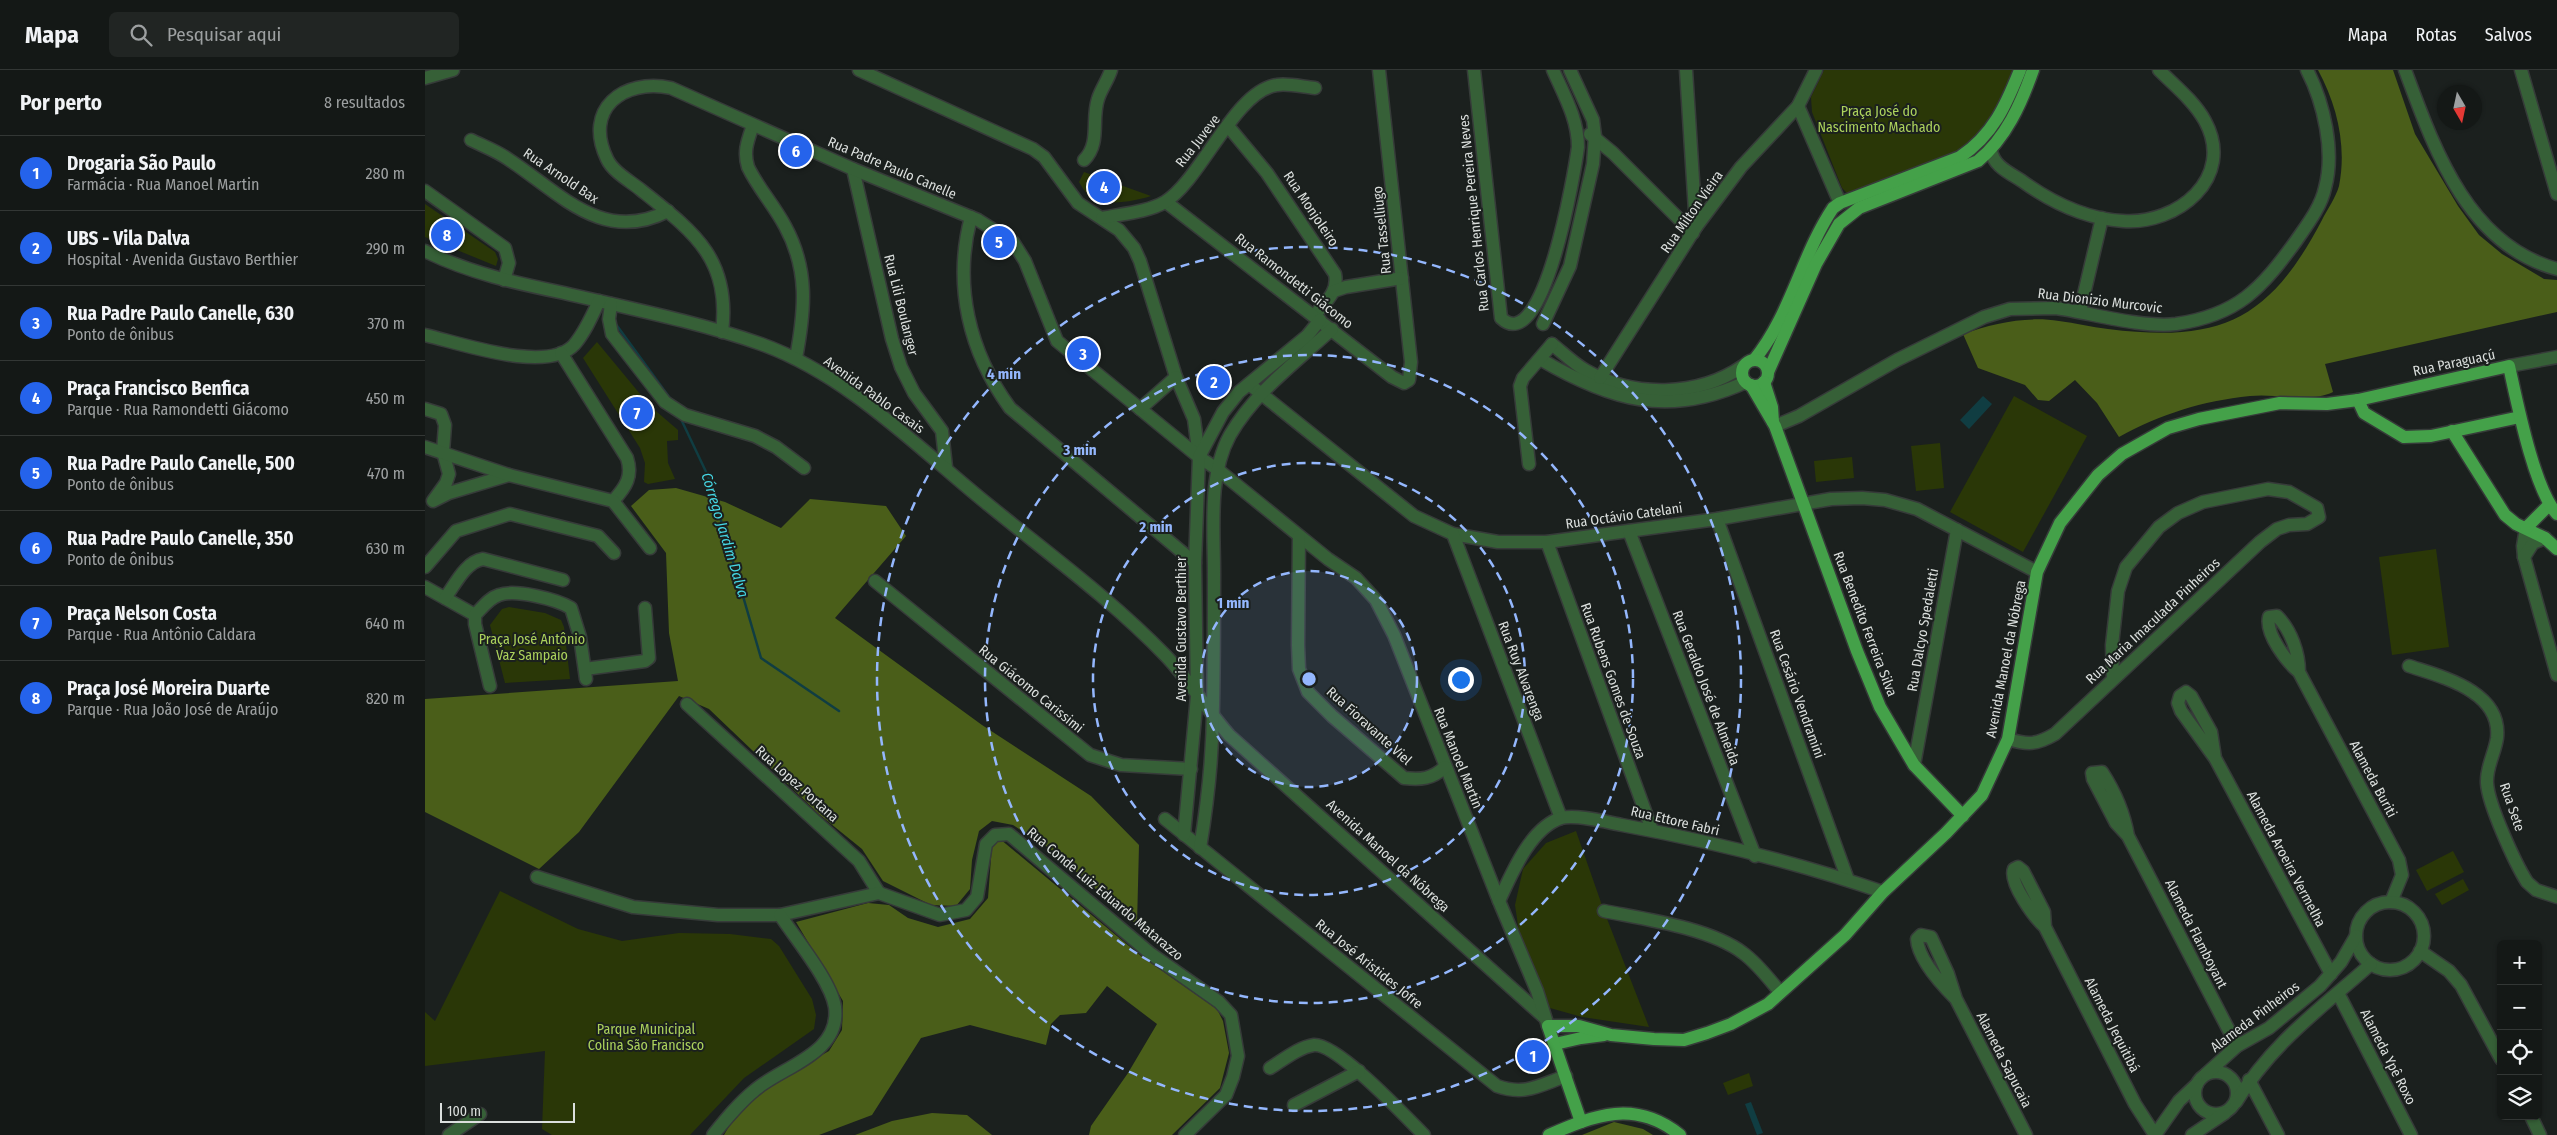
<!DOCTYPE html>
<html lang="pt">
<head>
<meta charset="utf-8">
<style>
	:root { --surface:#141816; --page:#212523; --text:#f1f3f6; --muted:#9da0a1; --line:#333735; --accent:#2563eb }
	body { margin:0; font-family:"Fira Sans Condensed",sans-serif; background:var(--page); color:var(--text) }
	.controls { position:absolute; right:15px; bottom:15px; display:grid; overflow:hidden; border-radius:8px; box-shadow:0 1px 4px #0004 }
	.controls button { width:45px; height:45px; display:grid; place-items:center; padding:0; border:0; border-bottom:1px solid var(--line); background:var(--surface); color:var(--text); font:25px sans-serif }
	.compass { position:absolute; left:2012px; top:15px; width:45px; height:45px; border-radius:50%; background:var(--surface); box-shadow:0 1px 4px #0004; rotate:171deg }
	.scale { position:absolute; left:15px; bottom:12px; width:135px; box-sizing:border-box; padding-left:5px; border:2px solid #dbdfdd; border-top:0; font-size:14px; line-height:18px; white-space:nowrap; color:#dbdfdd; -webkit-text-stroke:4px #1b201e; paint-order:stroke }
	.you { position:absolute; left:1035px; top:609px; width:18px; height:18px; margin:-12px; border:4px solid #fff; border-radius:50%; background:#1a73e8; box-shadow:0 0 0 8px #1a73e833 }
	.badge { display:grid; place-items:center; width:32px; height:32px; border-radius:50%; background:var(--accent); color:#fff; font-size:16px; font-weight:700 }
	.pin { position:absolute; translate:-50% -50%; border:2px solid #fff; box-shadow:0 1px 5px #0006 }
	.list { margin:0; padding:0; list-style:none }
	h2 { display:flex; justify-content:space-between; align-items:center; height:65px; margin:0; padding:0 20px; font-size:21px }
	h2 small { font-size:16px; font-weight:400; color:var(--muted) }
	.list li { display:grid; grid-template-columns:32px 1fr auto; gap:15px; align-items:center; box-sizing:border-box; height:75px; padding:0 20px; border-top:1px solid var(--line) }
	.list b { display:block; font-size:19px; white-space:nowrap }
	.list p { margin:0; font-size:16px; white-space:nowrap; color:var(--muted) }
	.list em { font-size:16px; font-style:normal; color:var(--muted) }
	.icon { flex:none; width:28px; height:28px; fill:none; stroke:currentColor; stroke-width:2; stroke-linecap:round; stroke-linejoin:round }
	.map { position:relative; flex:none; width:2132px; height:1065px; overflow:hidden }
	header { display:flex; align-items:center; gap:30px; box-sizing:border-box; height:70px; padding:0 25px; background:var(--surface); border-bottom:1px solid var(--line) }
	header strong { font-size:24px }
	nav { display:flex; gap:28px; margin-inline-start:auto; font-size:18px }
	.search { width:350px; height:45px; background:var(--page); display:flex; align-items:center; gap:12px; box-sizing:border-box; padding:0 18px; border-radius:8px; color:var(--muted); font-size:19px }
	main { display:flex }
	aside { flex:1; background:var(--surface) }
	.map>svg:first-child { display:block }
	.green { fill:#2a3707 }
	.forest { fill:#4a5e19 }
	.water { fill:#103d42 }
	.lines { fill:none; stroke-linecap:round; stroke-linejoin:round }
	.stream { stroke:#103d42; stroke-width:2.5 }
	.minor-casing { stroke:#363b39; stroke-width:15 }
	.major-casing { stroke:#363b39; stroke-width:15 }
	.minor { stroke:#366037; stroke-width:12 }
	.major { stroke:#44a149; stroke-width:12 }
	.ring { fill:none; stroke:#94b7fd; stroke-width:2.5; stroke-dasharray:9 6 }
	.labels { text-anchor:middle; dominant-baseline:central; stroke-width:4; stroke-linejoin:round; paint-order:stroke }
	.park-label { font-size:14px; fill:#acd25c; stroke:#1b201e }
	.street-label { font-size:14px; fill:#dbdfdd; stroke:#1b201e }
	.water-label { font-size:15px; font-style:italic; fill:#45d7e4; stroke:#1b201e }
	.centre { fill:#94b7fd; stroke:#1b201e; stroke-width:2.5 }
	.ring-label { font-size:15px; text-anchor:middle; font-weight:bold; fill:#94b7fd; stroke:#1b201e; stroke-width:4; stroke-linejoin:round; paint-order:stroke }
</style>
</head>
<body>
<header>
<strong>Mapa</strong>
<div class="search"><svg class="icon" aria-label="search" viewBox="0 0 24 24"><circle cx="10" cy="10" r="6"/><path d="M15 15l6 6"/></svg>Pesquisar aqui</div>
<nav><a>Mapa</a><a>Rotas</a><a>Salvos</a></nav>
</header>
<main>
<aside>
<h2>Por perto<small>8 resultados</small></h2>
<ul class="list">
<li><span class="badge">1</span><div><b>Drogaria São Paulo</b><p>Farmácia · Rua Manoel Martin</p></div><em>280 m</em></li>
<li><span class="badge">2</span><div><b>UBS - Vila Dalva</b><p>Hospital · Avenida Gustavo Berthier</p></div><em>290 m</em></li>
<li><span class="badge">3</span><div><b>Rua Padre Paulo Canelle, 630</b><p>Ponto de ônibus</p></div><em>370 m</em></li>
<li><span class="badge">4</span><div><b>Praça Francisco Benfica</b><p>Parque · Rua Ramondetti Giácomo</p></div><em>450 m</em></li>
<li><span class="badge">5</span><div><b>Rua Padre Paulo Canelle, 500</b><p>Ponto de ônibus</p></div><em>470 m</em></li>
<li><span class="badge">6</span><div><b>Rua Padre Paulo Canelle, 350</b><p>Ponto de ônibus</p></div><em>630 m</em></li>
<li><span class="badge">7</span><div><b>Praça Nelson Costa</b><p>Parque · Rua Antônio Caldara</p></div><em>640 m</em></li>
<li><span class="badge">8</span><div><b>Praça José Moreira Duarte</b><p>Parque · Rua João José de Araújo</p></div><em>820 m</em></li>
</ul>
</aside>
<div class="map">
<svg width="2132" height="1065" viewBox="0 0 2132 1065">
	<rect width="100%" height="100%" fill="#1b201e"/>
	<g class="green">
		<polygon points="1399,0 1590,0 1569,51 1530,85 1425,126 1417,118 1387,42 1386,27"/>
		<path d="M659,102l67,24c-15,5 -46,11 -60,1 -5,-3 -9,-10 -12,-15z"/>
		<polygon points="0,134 70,182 73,189 71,196 0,167"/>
		<polygon points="172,272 225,336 253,360 253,370 242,371 243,393 250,409 223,414 219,412 220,393 215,378 158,288"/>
		<polygon points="1589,326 1662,366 1598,482 1525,442"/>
		<polygon points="1515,373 1519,418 1491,421 1486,376"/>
		<polygon points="1427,387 1429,408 1391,412 1389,391"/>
		<polygon points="2011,479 2024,577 1967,585 1954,487"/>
		<polygon points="84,537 120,543 136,550 139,557 145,609 80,613 65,555 77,539"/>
		<polygon points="1151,761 1179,841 1224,957 1157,947 1125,938 1094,862 1090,835 1098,799 1121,773"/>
		<polygon points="2028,781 2039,802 2002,821 1991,800"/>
		<polygon points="2038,809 2044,820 2017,835 2010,824"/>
		<polygon points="75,821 153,859 197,871 254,863 305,864 346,869 354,876 387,929 391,945 389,959 319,1008 265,1065 127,1065 117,1059 120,981 0,996 0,942 10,951"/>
		<polygon points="1324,1003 1328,1016 1303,1025 1298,1013"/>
	</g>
	<g class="forest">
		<path d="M1893,0h75l22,64 43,72 21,29 23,19 42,25 13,1v32l-232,52 8,28c-22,11 -57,1 -83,4 -48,5 -89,18 -131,41l-22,-34 -22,-23 -26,21 -11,-1 -13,-15 -47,-17 -15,-34c30,-11 64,-18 96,-13 16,2 32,6 49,8 112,14 161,-8 214,-109 5,-10 14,-23 17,-34 8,-40 -2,-81 -21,-116z"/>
		<polygon points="251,418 300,432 356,458 385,429 461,436 481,466 410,548 557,655 666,726 714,775 712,855 625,779 588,755 567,751 554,761 547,790 545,819 531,836 506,835 458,811 437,779 395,745 284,639 254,626 154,762 114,799 0,742 0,629 253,611 244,563 241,483 206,436 224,420"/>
		<polygon points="575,769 716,886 792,939 798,951 804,983 795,1018 747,1065 664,1065 666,1056 703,1003 732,954 682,916 661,943 635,945 626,954 621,975 545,955 496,968 447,1045 394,1065 299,1065 307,1051 342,1016 404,981 417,960 418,931 371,852 443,833 464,835 483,848 513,857 545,849 563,828 567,775"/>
		<polygon points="507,1043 542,1045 567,1065 430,1065 467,1051"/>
		<polygon points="1189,1052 1218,1059 1228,1065 1157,1065"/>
	</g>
	<g class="water">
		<polygon points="1558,326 1567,334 1544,359 1535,350"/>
		<polygon points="1326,1032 1338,1063 1332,1065 1320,1034"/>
	</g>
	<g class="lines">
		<g class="stream">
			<polyline points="190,253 247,331"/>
			<polyline points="255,347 283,406 336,588 414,641"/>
		</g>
		<defs>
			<g id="minor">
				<polyline points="434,0 608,79 619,87 653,133 694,160 709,178 715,191 751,307 769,349 774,387"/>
				<path d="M1049,0l27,248c43,41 74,-149 77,-171 0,-28 -14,-52 -25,-77"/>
				<polyline points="1261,0 1271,157"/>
				<path d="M1980,0c29,78 62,175 152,199"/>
				<polyline points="2096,0 2132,124"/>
				<polyline points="0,8 28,0"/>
				<polyline points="1373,36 1415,133"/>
				<path d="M328,55c-5,15 -10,26 -5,42 10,21 26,38 37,59 24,44 20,84 11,132"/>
				<path d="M803,56l39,47 68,101c4,18 -10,28 -21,42"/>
				<polyline points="1165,64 1188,83 1268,163"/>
				<path d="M46,70c12,6 26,11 37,19 51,33 94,86 160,52"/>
				<path d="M1566,80c2,16 19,23 31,31 29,21 65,38 101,40 54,4 113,-43 82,-100 -11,-20 -30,-35 -46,-51"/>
				<path d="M659,90c17,-17 7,-40 14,-61 3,-10 10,-19 13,-29"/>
				<polyline points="428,99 467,269 476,297 489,323 517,361 521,397"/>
				<polyline points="0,121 80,178 84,193 79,210"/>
				<polyline points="741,132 967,307 979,313 984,310 986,292 954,0"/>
				<path d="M546,147c-18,68 -2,135 39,191l185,155"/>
				<path d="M677,148c19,-4 46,-6 63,-16 36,-22 70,-112 112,-117 11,-2 26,2 38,3"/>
				<path d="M0,181c44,22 91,32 139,42 64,15 134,29 197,51 86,31 154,101 224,158 61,50 126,97 181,154 23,24 41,54 63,79l315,282"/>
				<polyline points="909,221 921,217 977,208"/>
				<polyline points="186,234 184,249 187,264 240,332 260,345 330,366 351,377 379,398"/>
				<polyline points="1655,241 1677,148"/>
				<polyline points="1118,254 1145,196 1168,94 1170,66 1168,50 1145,0"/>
				<path d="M297,262c9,-73 -28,-100 -81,-142 -11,-9 -28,-18 -34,-31 -24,-50 16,-81 64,-71l182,81 125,51 35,22 12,19 32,80 142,116 18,12 111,90 28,19 20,22 18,35 105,266 38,90 11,35"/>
				<path d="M0,265c35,8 122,39 149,10 11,-13 18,-29 25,-44"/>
				<path d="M1127,274c11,9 21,19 33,26 48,28 113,27 158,-4"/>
				<path d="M136,283l66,105c6,18 -1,29 -14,43"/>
				<path d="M1115,289c70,41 128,59 206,23"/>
				<polyline points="2084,296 2132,287"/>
				<polyline points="1175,308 1271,157 1316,97 1373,36 1391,0"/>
				<polyline points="824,314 989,446 1028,464 1073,472 1122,472 1292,449 1406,429 1437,428 1460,430 1492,439 1612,502"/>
				<polyline points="0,339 16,344 20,355 18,382 24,404 21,413 8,431 24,423 84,405"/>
				<polyline points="715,339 751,307"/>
				<path d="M1350,356l24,-10 98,-56 87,-43 26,-8 46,-1c35,5 86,20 120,16 62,-9 85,-35 120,-83 11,-16 25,-34 29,-53 10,-36 -1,-85 -18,-118"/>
				<polyline points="0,377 84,405 188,431 225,478"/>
				<polyline points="1104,394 1095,316 1098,308 1127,274"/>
				<polyline points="1292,449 1423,810"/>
				<polyline points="2101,458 2098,476 2099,487 2132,605"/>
				<polyline points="1204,461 1330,786"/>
				<polyline points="1028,464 1136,748"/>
				<path d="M874,466l-1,109 1,24 9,23 24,24 72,62c17,2 28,1 41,-11"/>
				<polyline points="1122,472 1227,760"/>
				<polyline points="2099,487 2108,473 2120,468"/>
				<polyline points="0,497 31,461 85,444 173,466 189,483"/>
				<polyline points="450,511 665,685 696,695 766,699"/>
				<polyline points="0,517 50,545"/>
				<path d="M20,528c10,-13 20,-36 38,-39l80,21"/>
				<path d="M1984,596c33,11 93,25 88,72 -2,15 -11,29 -10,45 1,21 28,80 40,99l9,8 21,7"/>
				<polyline points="160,599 220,591 224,588 220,538"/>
				<path d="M1874,602c0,-19 -8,-42 -22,-56l-8,1c-4,17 18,45 30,55l100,188 3,15 -11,27"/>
				<path d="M65,616l-15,-62v-9c7,-7 14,-17 24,-20 16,-6 57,4 72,13l9,29 6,42"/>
				<polyline points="262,634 434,791 454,823"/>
				<path d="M1583,669c20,6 28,6 47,-5l205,-192 17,-13 12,-4 18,-1 12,-7 -2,-9 -28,-16 -21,-3 -65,13 -25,11 -19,14 -33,40 -8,24 -6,54 1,34"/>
				<polyline points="1790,688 1786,662 1766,626 1761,622 1755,626 1753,633 1756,641 1790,688 1906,904"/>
				<polyline points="1489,695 1532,460"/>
				<path d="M740,749l332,267c28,10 43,-1 69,-10"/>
				<polyline points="759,765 772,626 770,493 774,387 798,342 814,322 882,266 895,250"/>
				<path d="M1703,766l-12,-13 -23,-44 -1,-6 10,-1c13,20 22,41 26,64l109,210"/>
				<path d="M775,778c8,-48 13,-95 13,-143 1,-44 1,-88 1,-132 0,-44 -6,-98 16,-138 25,-43 66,-73 102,-106"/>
				<polyline points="112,807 208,837 293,845 355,845 454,823 515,845 541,840 552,827 561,774 570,765 584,764 726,884 794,932 806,945 813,986 808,1007 801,1025 760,1065"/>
				<path d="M1074,831c12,-26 31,-73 62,-83 16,-4 45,4 61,7 87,16 177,38 261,67"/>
				<circle cx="1965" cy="866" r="34"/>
				<path d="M1179,841c40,8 106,17 139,42 14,10 26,26 37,39"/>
				<path d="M1620,857l-1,-15 -21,-41 -5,-4 -4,2c-6,13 21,49 31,58l90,177 20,31"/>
				<polyline points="1995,881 2024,901 2036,915 2076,989"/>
				<polyline points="1913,923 1986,1065"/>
				<path d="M1531,929c-13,-13 -38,-40 -39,-60l4,-4 10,2 17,37 8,25 70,136"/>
				<path d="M845,998c13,-8 29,-21 44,-23 23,-2 92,72 110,90"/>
				<circle cx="1791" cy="1023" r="21"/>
				<polyline points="1781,1004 1812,976 1844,958 1895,916 1916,892 1931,866"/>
				<polyline points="1824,1010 1853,1065"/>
				<path d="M1811,1032c36,-59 84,-93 135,-138"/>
				<polyline points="869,1035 934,1001"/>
				<polyline points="2106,1046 2115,1065"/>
				<polyline points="24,1065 55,1044"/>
				<path d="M288,1065c13,-16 26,-32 42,-45 28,-24 86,-36 80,-83 -4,-26 -40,-69 -55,-92"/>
				<polyline points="1730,1065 1754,1031 1772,1014"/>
				<polyline points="1767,1065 1800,1043"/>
			</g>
			<g id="major">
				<path d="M1329,290c37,-45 47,-104 79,-152l7,-5 120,-46c33,-22 46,-52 60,-87"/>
				<circle cx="1330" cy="303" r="13"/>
				<path d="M1343,302l48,-108 23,-40 20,-16 119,-47c28,-23 43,-57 55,-91"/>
				<polyline points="1339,312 1347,337 1348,352"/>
				<polyline points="1326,315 1350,356 1432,581 1455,637 1489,695 1538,746"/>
				<polyline points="1933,330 1939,343 1979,367 2006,366 2095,347"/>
				<polyline points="2027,361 2080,445 2091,454 2120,468 2132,479"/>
				<polyline points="2101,458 2124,435"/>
				<polyline points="1130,974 1156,968 1179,965"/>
				<path d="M1156,1052l-33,-96h31l32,9 43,4 30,1 23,-7 24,-9 37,-20 77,-69 38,-43 63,-59 36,-38 26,-56 29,-167 23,-49 38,-48 24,-21 46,-26 31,-9 81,-16 47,1 31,-4 151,-34c8,36 25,123 48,148"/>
				<path d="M1124,1065c46,-20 86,-36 131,0"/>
			</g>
		</defs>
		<use href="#minor" class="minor-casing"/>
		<use href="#major" class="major-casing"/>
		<use href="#minor" class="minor"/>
		<use href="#major" class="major"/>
	</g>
	<circle cx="884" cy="609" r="108" fill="#94b7fd" fill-opacity=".12"/>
	<g class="ring">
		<circle cx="884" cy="609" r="108"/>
		<circle cx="884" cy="609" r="216"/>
		<circle cx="884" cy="609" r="324"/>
		<circle cx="884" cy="609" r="432"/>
	</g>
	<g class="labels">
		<g class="park-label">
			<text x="1454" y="41">Praça José do<tspan x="1454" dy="16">Nascimento Machado</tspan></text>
			<text x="107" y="569">Praça José Antônio<tspan x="107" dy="16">Vaz Sampaio</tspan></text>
			<text x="221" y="959">Parque Municipal<tspan x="221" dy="16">Colina São Francisco</tspan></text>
		</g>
		<g class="street-label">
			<text transform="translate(773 71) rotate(-52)">Rua Juveve</text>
			<text transform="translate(467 98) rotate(23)">Rua Padre Paulo Canelle</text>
			<text transform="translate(136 106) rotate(34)">Rua Arnold Bax</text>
			<text transform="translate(886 139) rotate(56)">Rua Monjoleiro</text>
			<text transform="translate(1267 142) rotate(-55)">Rua Milton Vieira</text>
			<text transform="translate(1049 143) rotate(-96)">Rua Carlos Henrique Pereira Neves</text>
			<text transform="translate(957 160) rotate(-96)">Rua Tasselliugo</text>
			<text transform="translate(869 211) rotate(38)">Rua Ramondetti Giácomo</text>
			<text transform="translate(1675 231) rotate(7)">Rua Dionizio Murcovic</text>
			<text transform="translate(476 235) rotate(76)">Rua Lili Boulanger</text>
			<text transform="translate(2029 293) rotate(-12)">Rua Paraguaçú</text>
			<text transform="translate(449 325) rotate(36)">Avenida Pablo Casais</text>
			<text transform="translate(1199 446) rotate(-8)">Rua Octávio Catelani</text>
			<text transform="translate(1728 551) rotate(-43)">Rua Maria Imaculada Pinheiros</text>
			<text transform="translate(1440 554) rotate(69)">Rua Benedito Ferreira Silva</text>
			<text transform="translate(756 559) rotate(-90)">Avenida Gustavo Berthier</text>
			<text transform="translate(1498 560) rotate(-80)">Rua Dalcyo Spedaletti</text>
			<text transform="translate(1581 589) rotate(-79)">Avenida Manoel da Nóbrega</text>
			<text transform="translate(1096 601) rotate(69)">Rua Ruy Alvarenga</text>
			<text transform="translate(1188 611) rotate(70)">Rua Rubens Gomes de Souza</text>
			<text transform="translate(1281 618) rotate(69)">Rua Geraldo José de Almeida</text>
			<text transform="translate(606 619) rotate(39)">Rua Giácomo Carissimi</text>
			<text transform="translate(1372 624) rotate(70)">Rua Cesário Vendramini</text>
			<text transform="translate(944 656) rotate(42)">Rua Fioravante Viel</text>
			<text transform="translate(1033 688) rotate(68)">Rua Manoel Martin</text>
			<text transform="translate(1948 709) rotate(62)">Alameda Buriti</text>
			<text transform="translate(372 714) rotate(42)">Rua Lopez Portana</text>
			<text transform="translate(2087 737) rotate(71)">Rua Sete</text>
			<text transform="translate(1250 751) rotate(13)">Rua Ettore Fabri</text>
			<text transform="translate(963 786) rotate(42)">Avenida Manoel da Nóbrega</text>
			<text transform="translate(1861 789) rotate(62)">Alameda Aroeira Vermelha</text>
			<text transform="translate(680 824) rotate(40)">Rua Conde Luiz Eduardo Matarazzo</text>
			<text transform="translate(1771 864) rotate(63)">Alameda Flamboyant</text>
			<text transform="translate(944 894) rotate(39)">Rua José Aristides Jofre</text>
			<text transform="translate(1830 947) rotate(-37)">Alameda Pinheiros</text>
			<text transform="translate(1687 955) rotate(63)">Alameda Jequitibá</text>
			<text transform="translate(1963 987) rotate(63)">Alameda Ypê Roxo</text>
			<text transform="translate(1579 990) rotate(63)">Alameda Sapucaia</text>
		</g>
		<g class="water-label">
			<text transform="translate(300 465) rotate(73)">Córrego Jardim Dalva</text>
		</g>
	</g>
	<circle cx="884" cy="609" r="8" class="centre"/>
	<g class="ring-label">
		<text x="579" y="309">4 min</text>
		<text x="655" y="385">3 min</text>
		<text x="731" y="462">2 min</text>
		<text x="808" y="538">1 min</text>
	</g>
</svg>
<div class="controls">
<button>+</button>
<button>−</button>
<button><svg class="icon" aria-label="locate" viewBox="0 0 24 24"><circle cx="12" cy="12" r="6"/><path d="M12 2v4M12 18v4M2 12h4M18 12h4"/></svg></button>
<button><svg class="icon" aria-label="layers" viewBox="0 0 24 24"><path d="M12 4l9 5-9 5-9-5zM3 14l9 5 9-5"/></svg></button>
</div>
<svg class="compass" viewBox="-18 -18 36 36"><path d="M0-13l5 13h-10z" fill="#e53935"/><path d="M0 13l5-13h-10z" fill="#9da0a1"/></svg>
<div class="scale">100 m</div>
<div class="you"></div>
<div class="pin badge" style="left:1108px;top:986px">1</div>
<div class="pin badge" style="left:789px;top:312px">2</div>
<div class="pin badge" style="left:658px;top:284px">3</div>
<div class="pin badge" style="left:679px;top:117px">4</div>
<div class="pin badge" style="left:574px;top:172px">5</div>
<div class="pin badge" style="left:371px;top:81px">6</div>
<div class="pin badge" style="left:212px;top:343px">7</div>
<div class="pin badge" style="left:22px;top:165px">8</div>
</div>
</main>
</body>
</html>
